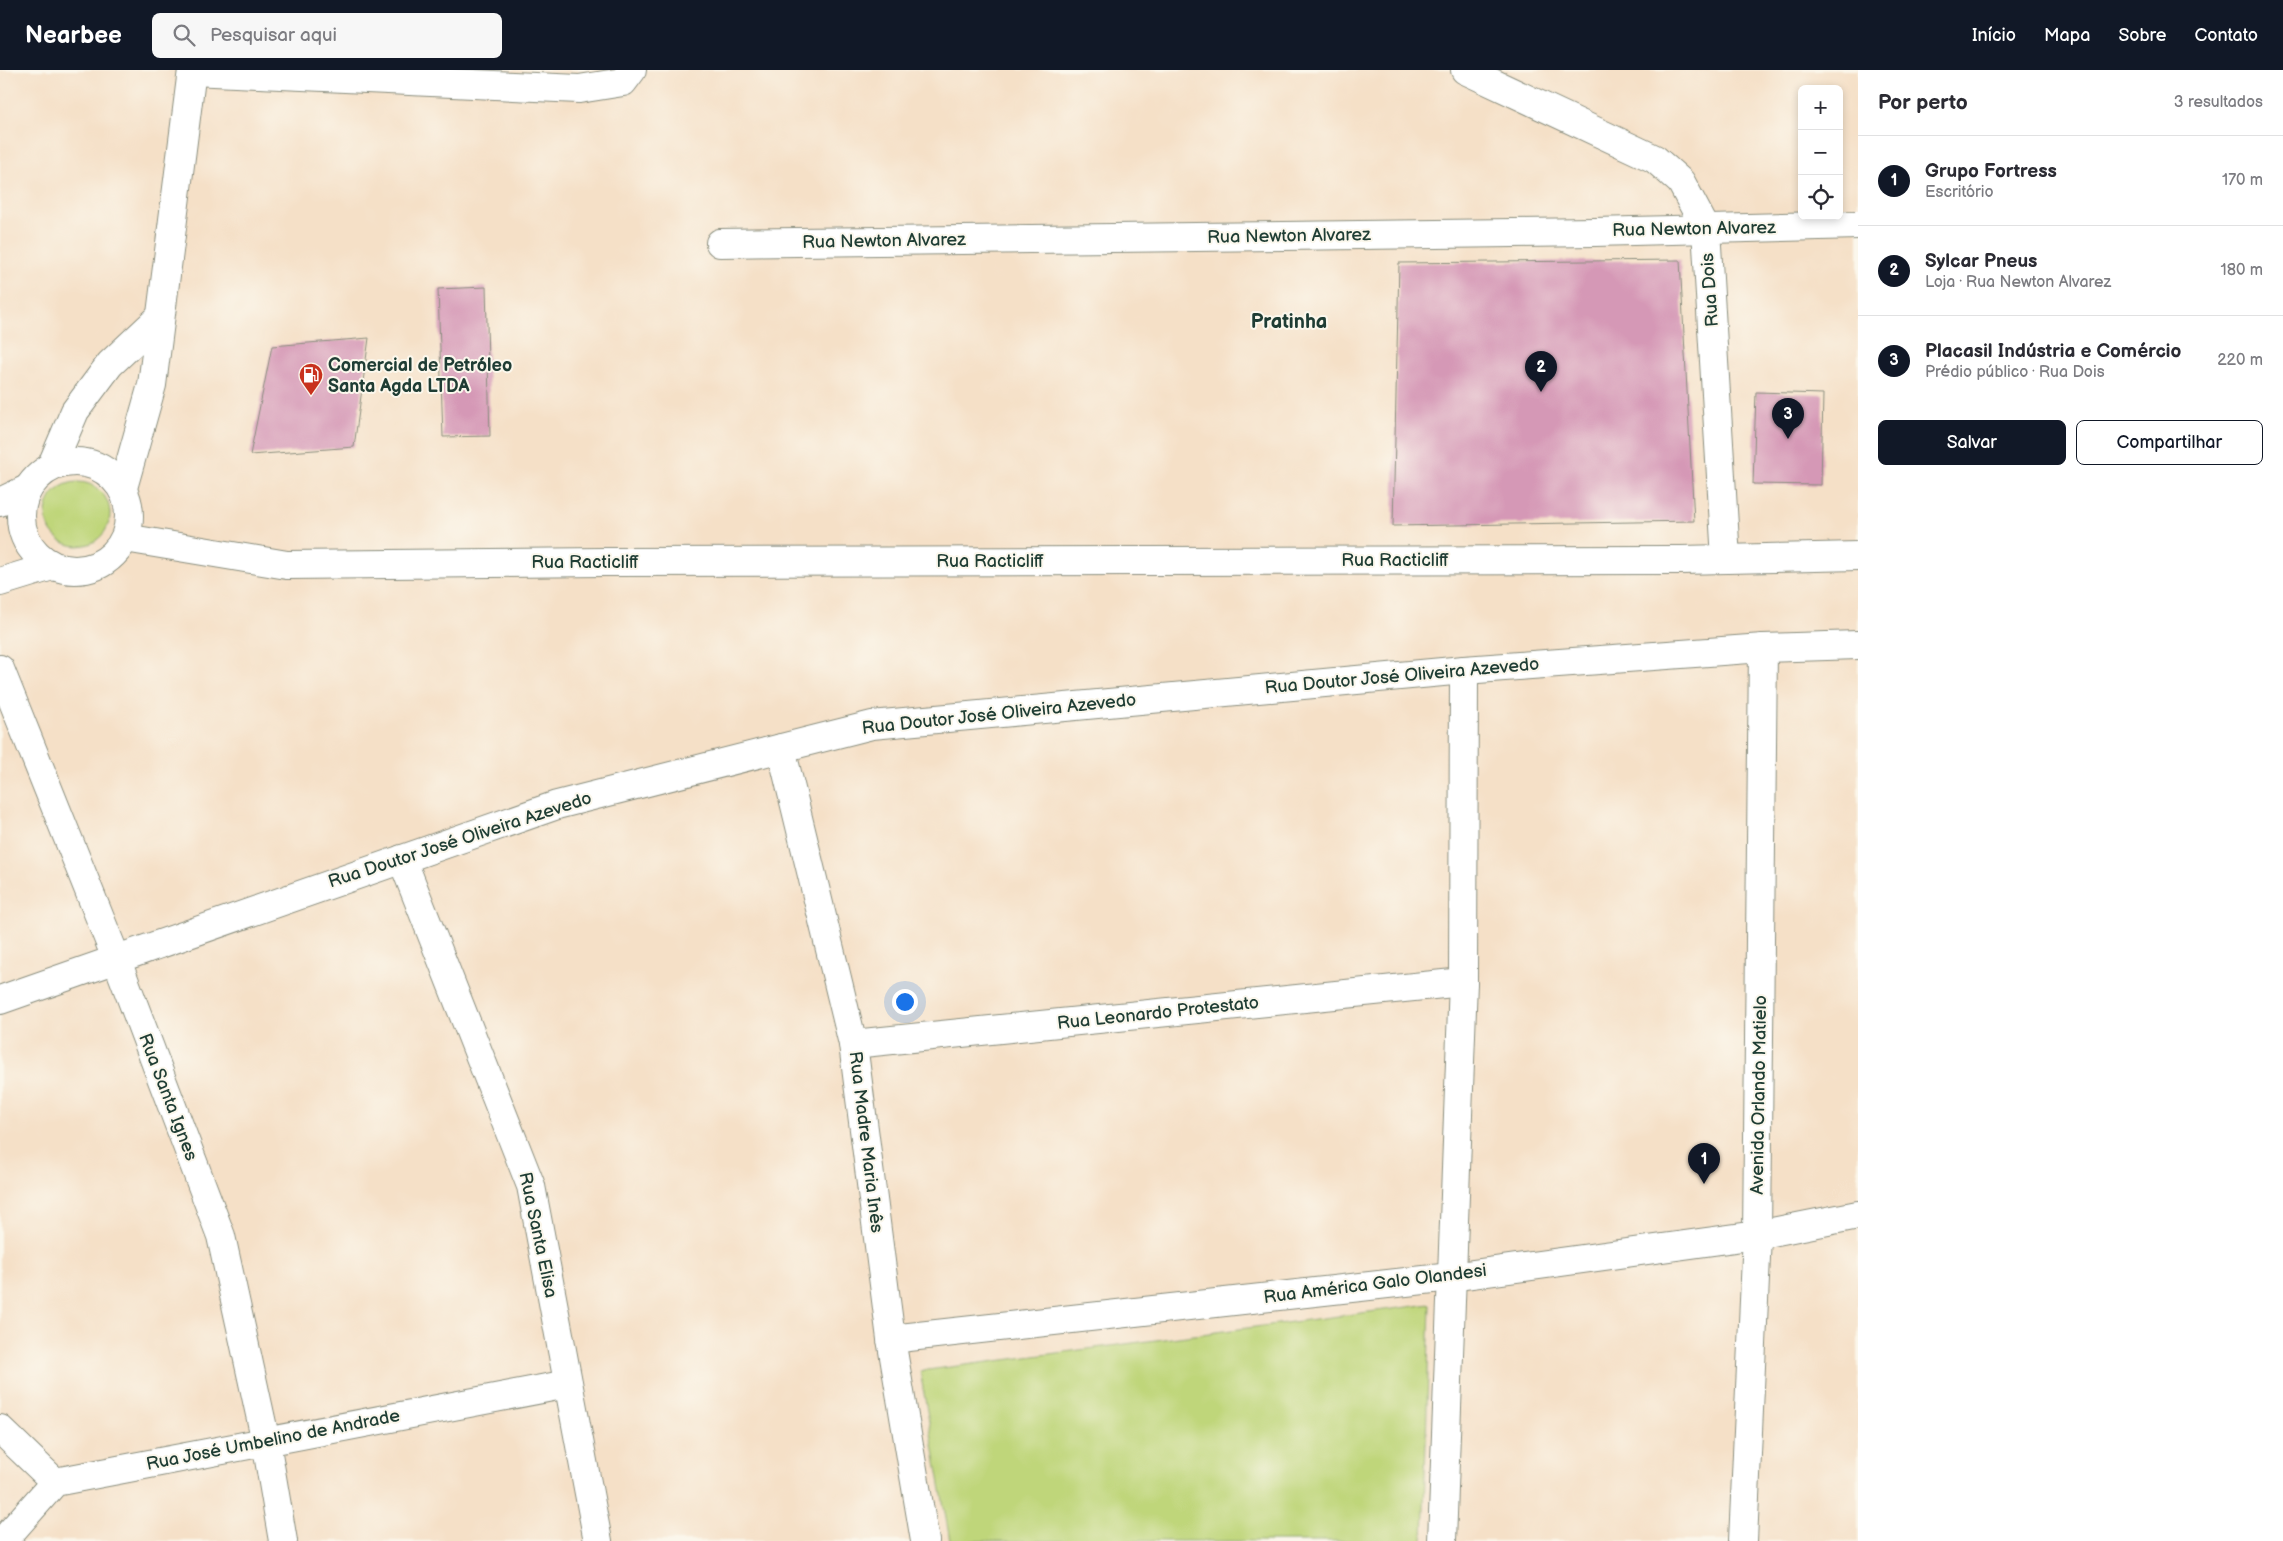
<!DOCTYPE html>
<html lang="pt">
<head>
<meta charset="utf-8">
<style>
	:root { --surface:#fff; --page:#f7f7f7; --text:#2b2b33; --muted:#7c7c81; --line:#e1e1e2; --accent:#111827 }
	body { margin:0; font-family:"Balsamiq Sans",sans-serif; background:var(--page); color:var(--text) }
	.controls { position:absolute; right:15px; top:15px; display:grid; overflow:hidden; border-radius:8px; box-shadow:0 2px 8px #0003 }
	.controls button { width:45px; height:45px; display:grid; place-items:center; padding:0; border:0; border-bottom:1px solid var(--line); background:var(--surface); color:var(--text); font:25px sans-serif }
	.you { position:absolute; left:904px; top:931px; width:18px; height:18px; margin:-12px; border:4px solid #fff; border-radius:50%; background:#1a73e8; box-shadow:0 0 0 8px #1a73e833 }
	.badge { display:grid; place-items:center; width:32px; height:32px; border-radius:50%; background:var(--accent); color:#fff; font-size:16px; font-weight:700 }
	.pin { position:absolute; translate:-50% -41px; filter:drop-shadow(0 1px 2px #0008) }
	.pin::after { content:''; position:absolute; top:26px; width:18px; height:15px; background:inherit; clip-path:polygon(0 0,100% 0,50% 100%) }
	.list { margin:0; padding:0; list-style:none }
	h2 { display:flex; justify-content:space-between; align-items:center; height:65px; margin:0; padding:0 20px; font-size:21px }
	h2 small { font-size:16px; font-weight:400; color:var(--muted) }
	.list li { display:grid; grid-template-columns:32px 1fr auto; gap:15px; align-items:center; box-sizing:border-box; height:90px; padding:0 20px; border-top:1px solid var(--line) }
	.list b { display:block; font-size:19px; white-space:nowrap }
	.list p { margin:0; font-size:16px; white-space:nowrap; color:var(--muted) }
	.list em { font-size:16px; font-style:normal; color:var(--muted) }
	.actions { display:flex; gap:10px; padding:15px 20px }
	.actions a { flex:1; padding:11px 0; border:1px solid var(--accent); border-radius:8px; text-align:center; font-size:18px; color:var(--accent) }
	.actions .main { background:var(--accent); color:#fff }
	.icon { flex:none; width:28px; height:28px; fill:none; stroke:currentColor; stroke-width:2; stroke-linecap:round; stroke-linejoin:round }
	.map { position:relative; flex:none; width:1858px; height:1471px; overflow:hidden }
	header { display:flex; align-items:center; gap:30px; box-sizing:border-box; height:70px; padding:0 25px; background:var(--accent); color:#fff }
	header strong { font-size:24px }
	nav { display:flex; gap:28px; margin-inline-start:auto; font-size:18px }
	.search { width:350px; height:45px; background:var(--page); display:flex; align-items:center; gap:12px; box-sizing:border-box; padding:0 18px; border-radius:8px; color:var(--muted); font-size:19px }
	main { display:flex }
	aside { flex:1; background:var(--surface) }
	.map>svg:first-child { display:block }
	.green { fill:#bfd67a; stroke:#6f8a57 }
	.building { fill:#d598b6 }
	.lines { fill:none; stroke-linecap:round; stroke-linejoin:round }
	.minor-casing { stroke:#8a8e7e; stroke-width:30 }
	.tertiary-casing { stroke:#8a8e7e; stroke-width:30 }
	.secondary-casing { stroke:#8a8e7e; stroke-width:30 }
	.minor { stroke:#fff; stroke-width:28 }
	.tertiary { stroke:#fff; stroke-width:28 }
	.secondary { stroke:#fff; stroke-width:28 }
	.labels { text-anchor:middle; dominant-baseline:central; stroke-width:4; stroke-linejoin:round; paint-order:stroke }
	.street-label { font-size:18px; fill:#1f3d34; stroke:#fbf7ec }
	.poi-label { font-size:18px; font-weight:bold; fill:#1f3d34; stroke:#fbf7ec; text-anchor:start }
	.quarter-label { font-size:20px; font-weight:bold; fill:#1f3d34; stroke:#fbf7ec }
</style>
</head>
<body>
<header>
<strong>Nearbee</strong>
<div class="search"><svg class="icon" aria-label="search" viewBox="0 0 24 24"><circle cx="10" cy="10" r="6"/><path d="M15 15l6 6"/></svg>Pesquisar aqui</div>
<nav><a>Início</a><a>Mapa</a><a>Sobre</a><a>Contato</a></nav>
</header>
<main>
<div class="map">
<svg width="1858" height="1471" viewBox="0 0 1858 1471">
	<rect width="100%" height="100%" fill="#fbf7ec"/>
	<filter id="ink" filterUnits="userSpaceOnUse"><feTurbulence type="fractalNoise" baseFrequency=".02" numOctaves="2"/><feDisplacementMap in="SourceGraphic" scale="10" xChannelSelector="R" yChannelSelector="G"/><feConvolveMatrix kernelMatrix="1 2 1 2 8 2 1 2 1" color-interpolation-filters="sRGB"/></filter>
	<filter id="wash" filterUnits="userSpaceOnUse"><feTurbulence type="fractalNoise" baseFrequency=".0096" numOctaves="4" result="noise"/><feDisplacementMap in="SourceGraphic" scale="20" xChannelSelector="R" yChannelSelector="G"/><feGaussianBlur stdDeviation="1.12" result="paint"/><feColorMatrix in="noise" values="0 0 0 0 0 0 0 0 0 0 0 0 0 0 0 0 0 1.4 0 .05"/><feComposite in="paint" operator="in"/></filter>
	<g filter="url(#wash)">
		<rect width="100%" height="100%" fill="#f5e0c7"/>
		<g class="green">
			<circle cx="78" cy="444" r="32"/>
			<polygon points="1430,1234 1423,1471 950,1471 920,1301"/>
		</g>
		<g id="blocks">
			<g class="building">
				<polygon points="1680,190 1694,451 1393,456 1399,193"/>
				<polygon points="486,217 490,366 443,367 438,219"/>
				<polygon points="369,268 354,377 250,385 272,276"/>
				<polygon points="1756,322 1823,324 1821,415 1753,414"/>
			</g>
		</g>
	</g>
	<g filter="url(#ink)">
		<use href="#blocks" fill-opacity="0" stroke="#8a8e7e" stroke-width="1"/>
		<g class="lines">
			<defs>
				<g id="minor">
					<polyline points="1465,0 1655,89 1681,112 1706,159 1726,489"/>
					<polyline points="192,1 579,19 623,12 632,0"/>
					<polyline points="720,173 1595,162 1858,155"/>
					<polyline points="0,599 116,888 221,1166 266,1372 283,1471"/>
					<polyline points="781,678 853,974 891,1269 925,1471"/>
					<polyline points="402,789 531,1116 598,1471"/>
					<polyline points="0,930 557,735 872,655 1464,600 1763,578 1858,575"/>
					<polyline points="853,974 1463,912"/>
					<polyline points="891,1269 1451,1207 1757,1165 1858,1145"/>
					<polyline points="0,1359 55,1412"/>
					<polyline points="3,1471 55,1412 568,1314"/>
					<polyline points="1442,1471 1463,912 1464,600"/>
					<polyline points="1743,1471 1757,1165 1763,578"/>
				</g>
				<polyline id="tertiary" points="125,468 287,495 604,492 1681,490 1858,486"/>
				<g id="secondary">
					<circle cx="75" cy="446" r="54"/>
					<polyline points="51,397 75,341 110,294 159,248"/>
					<polyline points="123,418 152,315 192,0"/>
					<polyline points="0,432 27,419"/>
					<polyline points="0,512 52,496"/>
				</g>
			</defs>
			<use href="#minor" class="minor-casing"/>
			<use href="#tertiary" class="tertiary-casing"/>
			<use href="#secondary" class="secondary-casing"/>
			<use href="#minor" class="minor"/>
			<use href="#tertiary" class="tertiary"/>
			<use href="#secondary" class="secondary"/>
		</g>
	</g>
	<defs>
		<symbol id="fuel-pin" viewBox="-11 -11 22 30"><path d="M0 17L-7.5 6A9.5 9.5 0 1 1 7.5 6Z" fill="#c8321e" stroke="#fbf7ec"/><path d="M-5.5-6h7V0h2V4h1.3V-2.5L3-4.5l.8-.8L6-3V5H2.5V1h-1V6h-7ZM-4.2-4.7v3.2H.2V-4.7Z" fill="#fff"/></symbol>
	</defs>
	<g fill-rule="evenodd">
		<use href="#fuel-pin" x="297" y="291" width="28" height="38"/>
	</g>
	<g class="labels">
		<g class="street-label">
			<text transform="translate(1694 159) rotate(-1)">Rua Newton Alvarez</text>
			<text transform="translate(1289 166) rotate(-1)">Rua Newton Alvarez</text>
			<text transform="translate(884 171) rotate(-1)">Rua Newton Alvarez</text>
			<text transform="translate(1710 220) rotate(-94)">Rua Dois</text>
			<text x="1395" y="490">Rua Racticliff</text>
			<text x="990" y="491">Rua Racticliff</text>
			<text x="585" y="492">Rua Racticliff</text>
			<text transform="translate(1402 606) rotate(-5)">Rua Doutor José Oliveira Azevedo</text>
			<text transform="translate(999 644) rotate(-6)">Rua Doutor José Oliveira Azevedo</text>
			<text transform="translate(460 770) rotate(-18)">Rua Doutor José Oliveira Azevedo</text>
			<text transform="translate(1158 943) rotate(-6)">Rua Leonardo Protestato</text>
			<text transform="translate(1759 1025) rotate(-89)">Avenida Orlando Matielo</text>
			<text transform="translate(168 1027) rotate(69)">Rua Santa Ignes</text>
			<text transform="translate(866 1072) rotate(83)">Rua Madre Maria Inês</text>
			<text transform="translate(538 1165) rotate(78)">Rua Santa Elisa</text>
			<text transform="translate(1375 1214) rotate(-7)">Rua América Galo Olandesi</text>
			<text transform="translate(273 1370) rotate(-11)">Rua José Umbelino de Andrade</text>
		</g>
		<g class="poi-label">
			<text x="328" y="295">Comercial de Petróleo<tspan x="328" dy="21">Santa Agda LTDA</tspan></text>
		</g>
		<g class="quarter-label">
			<text x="1289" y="252">Pratinha</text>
		</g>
	</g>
</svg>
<div class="controls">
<button>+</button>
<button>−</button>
<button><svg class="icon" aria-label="locate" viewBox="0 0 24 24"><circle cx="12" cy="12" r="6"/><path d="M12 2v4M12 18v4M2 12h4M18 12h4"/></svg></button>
</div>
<div class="you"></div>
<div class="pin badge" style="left:1704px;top:1114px">1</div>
<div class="pin badge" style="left:1541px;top:322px">2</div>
<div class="pin badge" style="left:1788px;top:369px">3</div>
</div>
<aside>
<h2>Por perto<small>3 resultados</small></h2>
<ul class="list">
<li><span class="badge">1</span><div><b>Grupo Fortress</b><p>Escritório</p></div><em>170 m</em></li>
<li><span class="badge">2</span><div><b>Sylcar Pneus</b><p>Loja · Rua Newton Alvarez</p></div><em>180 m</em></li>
<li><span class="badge">3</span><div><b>Placasil Indústria e Comércio</b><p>Prédio público · Rua Dois</p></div><em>220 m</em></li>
</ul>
<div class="actions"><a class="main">Salvar</a><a>Compartilhar</a></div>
</aside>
</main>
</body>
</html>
